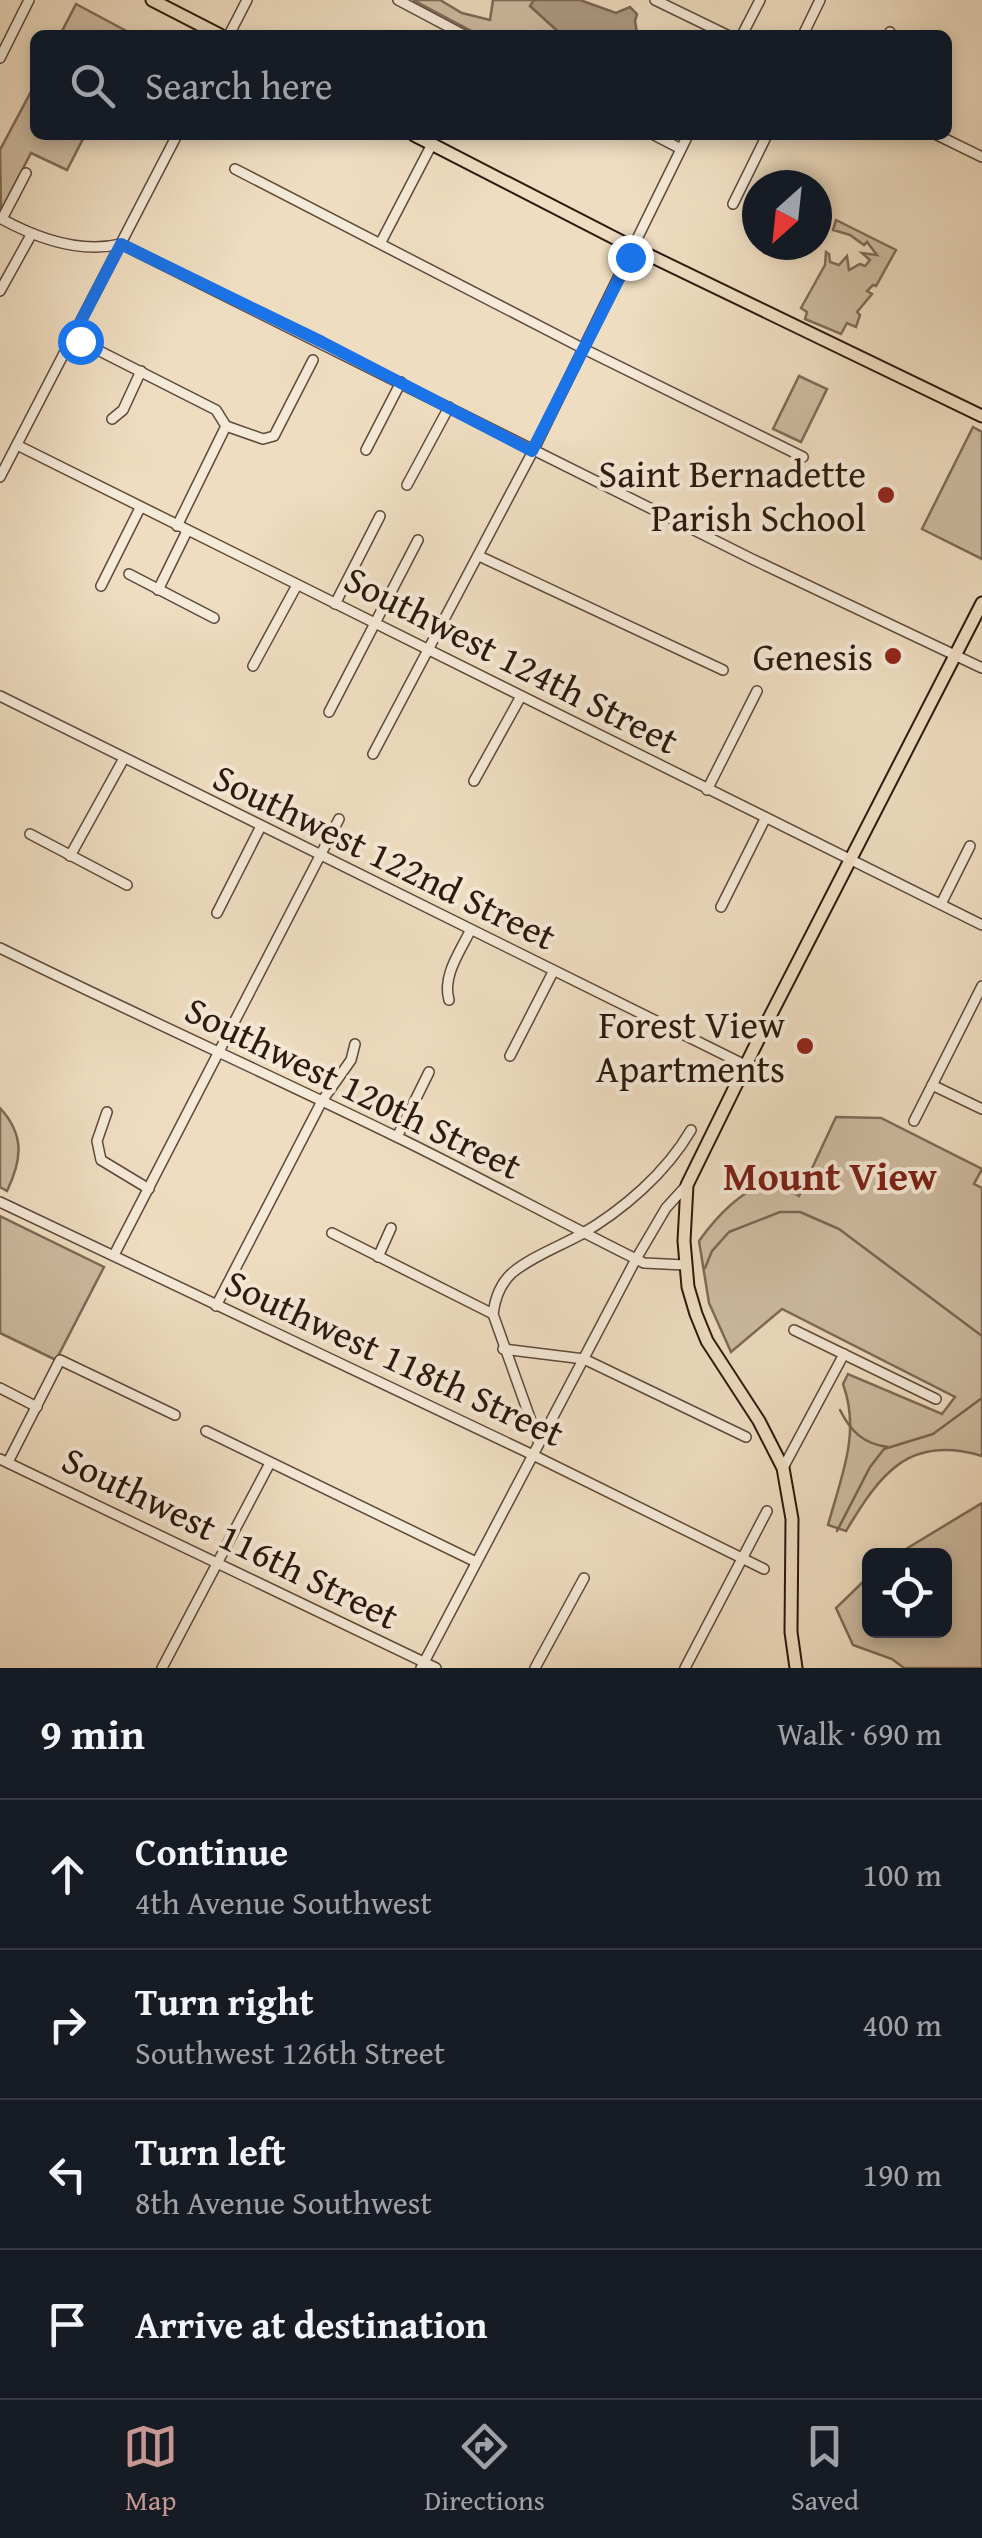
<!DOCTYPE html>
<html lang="en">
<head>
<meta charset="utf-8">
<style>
	:root { --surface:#171b24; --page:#242831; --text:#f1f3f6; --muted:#9ea1a6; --line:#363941; --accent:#c59692 }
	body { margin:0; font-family:"Gentium Book Plus",serif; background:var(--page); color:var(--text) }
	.controls { position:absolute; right:30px; bottom:30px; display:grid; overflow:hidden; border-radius:15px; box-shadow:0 5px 15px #0003 }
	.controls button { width:90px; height:90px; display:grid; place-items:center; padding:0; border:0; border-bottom:2px solid var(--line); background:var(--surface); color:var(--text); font:50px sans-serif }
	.compass { position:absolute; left:742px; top:170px; width:90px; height:90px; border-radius:50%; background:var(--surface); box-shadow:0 5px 15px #0003; rotate:207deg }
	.stop { position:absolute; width:30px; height:30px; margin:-22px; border:8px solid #1a73e8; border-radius:50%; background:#fff }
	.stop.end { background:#1a73e8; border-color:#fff; box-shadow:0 2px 10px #0008 }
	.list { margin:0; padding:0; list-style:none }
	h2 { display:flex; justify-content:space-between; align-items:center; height:130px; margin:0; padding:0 40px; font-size:42px }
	h2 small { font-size:32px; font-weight:400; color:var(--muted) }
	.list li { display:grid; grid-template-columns:65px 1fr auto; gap:30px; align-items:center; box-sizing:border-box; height:150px; padding:0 40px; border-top:2px solid var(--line) }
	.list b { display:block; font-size:38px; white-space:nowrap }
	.list p { margin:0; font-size:32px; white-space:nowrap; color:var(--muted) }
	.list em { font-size:32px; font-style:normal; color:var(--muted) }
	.icon { flex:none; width:55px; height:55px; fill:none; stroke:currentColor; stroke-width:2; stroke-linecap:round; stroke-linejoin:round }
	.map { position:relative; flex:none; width:982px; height:1668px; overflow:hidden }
	.search { position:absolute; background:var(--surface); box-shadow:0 5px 15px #0003; left:30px; right:30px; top:30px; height:110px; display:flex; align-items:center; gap:25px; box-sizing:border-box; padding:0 35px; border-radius:15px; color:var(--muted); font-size:38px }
	.sheet { height:730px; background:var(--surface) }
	nav { display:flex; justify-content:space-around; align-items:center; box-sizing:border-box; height:140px; border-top:2px solid var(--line); background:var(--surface); font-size:28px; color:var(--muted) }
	nav a { display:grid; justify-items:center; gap:5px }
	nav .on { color:var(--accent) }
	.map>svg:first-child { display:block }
	.green { fill:#cebca2; stroke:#7e6a58; stroke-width:2.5 }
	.water { fill:#ad9a84; stroke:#7a6654; stroke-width:2.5 }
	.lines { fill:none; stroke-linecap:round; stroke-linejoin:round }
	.stream { stroke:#7a6654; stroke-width:2.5 }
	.minor-casing { stroke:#5e493a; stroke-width:12 }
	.major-casing { stroke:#2d180d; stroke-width:15 }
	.minor { stroke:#f5e9d7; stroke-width:9 }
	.major { stroke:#efddc1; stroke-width:11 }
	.route { stroke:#1a73e8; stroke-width:12 }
	.poi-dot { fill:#8f2418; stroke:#f5e9d7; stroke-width:4 }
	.labels { text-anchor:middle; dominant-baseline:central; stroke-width:8; stroke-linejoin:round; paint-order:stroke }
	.poi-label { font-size:38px; fill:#2d180d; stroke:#f5e9d7; text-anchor:end }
	.street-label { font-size:38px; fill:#2d180d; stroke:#f5e9d7 }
	.neighbourhood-label { font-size:40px; font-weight:bold; fill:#7a1f14; stroke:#f5e9d7 }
</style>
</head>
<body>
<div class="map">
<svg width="982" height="1668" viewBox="0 0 982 1668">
	<rect width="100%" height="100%" fill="#efddc1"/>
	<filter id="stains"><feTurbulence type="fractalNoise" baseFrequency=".002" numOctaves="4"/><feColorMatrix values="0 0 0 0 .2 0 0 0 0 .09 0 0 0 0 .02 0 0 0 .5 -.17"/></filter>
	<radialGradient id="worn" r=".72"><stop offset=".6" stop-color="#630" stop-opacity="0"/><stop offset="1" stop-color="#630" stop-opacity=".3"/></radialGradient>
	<g class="green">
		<polygon points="413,0 440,0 462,13 490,20 493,0 534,0 531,7 562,35 479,35"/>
		<polygon points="76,4 134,35 60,35"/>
		<polygon points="35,84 35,135 85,135 67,170 31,153 1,211 0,150"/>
		<polygon points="836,220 896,250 876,286 873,285 867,291 872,294 857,312 860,315 856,327 847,323 841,334 805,319 807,312 801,308 825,265 826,252 829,254 830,262 839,265 847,256 849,270 860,264 865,266 870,260 862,253 877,255 867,242 864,245 850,235 833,230"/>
		<polygon points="799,376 827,389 801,442 773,429"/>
		<polygon points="973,427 982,432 982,559 922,529"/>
		<path d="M0,1108c25,27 22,52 7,83l-7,-4z"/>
		<path d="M836,1117l45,1 101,51 -8,15 8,4v268c-73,-22 -102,18 -136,75l-18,-6c13,-48 33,-92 15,-141l5,-10 94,40 13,-17 -173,-88 -51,43 -22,-49 -10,-62c17,-24 42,-50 71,-60l29,15z"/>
		<polygon points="0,1216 104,1267 56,1360 0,1333"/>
		<polygon points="982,1503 982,1668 904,1668 892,1659 853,1645 836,1608 869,1576 870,1630 944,1630 944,1556 896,1555"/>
	</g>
	<polygon class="water" points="534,0 580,0 616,13 630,7 637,14 635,21 637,33 562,35 530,6"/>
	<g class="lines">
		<g class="stream">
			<polyline points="705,1268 712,1251 729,1232 780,1212 800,1212 839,1229 982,1336"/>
			<path d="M840,1410c11,22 24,34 48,37"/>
			<polyline points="837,1531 870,1467 884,1449 933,1434 982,1398"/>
		</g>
		<defs>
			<g id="minor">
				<polyline points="398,0 464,35"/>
				<polyline points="655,0 727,35"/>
				<polyline points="229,35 247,0"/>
				<polyline points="742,35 760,0"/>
				<polyline points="803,35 820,0"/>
				<polyline points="888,35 890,32"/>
				<polyline points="0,58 29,0"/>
				<polyline points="654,135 681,149"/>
				<polyline points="937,135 982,157"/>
				<polyline points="235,169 584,349 803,457"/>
				<polyline points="733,204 767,135"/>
				<path d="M0,218c36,20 79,36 121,26l631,315 230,109"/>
				<polyline points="2,219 26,173"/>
				<polyline points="381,242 432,144"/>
				<polyline points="0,291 31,235"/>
				<polyline points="72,337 216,410 226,426"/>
				<polyline points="112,419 123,410 141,371"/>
				<polyline points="226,426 263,439 274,436 313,360"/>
				<polyline points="17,445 982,925"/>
				<polyline points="366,450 401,382"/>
				<polyline points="0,477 177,135"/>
				<polyline points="407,485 449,407"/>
				<polyline points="177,526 226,426"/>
				<polyline points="479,556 723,670"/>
				<polyline points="129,574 214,618"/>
				<polyline points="101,586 140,508"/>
				<polyline points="158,590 187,531"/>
				<polyline points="335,604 380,516"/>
				<polyline points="253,666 297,585"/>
				<polyline points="0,696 745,1065"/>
				<polyline points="329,712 418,540"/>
				<polyline points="373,754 533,451 688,135"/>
				<polyline points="474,781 520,698"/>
				<polyline points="707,790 757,691"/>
				<polyline points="30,834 127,885"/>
				<polyline points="70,856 123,760"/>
				<polyline points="941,904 970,846"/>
				<polyline points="721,907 765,819"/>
				<polyline points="217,913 260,828"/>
				<path d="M0,948c132,65 266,125 399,190 82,40 162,84 245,125l41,2"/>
				<path d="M449,1000c-7,-24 11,-48 21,-69"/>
				<polyline points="510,1056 553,972"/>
				<polyline points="932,1085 982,1109"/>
				<polyline points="107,1112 97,1141 101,1160 149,1189"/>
				<polyline points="914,1121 982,986"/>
				<polyline points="397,1137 429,1072"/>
				<polyline points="0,1202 533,1455 764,1569"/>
				<polyline points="332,1233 493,1314"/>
				<polyline points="114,1255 339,819"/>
				<polyline points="378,1257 391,1228"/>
				<polyline points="216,1306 322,1101 351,1060 355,1044"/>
				<polyline points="794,1330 936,1399"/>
				<polyline points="503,1349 584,1359 746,1437"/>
				<polyline points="0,1388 37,1407"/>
				<polyline points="206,1431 476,1562"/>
				<path d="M539,1443l-46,-129c2,-16 7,-30 19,-41 19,-16 46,-26 68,-38 43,-25 86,-62 111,-105"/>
				<polyline points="0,1459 436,1668"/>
				<polyline points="8,1462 60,1360 175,1415"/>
				<polyline points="783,1468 844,1354"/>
				<polyline points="162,1668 270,1463"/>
				<polyline points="421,1668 636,1259 666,1208 687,1185"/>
				<polyline points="535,1668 584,1578"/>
				<polyline points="685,1668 767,1511"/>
			</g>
			<g id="major">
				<polyline points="152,0 220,35"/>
				<polyline points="414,135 634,248 982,416"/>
				<polyline points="796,1668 791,1632 792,1519 783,1468 759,1421 707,1341 696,1314 688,1287 684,1241 687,1185 765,1026 982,603"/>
			</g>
		</defs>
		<use href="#minor" class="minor-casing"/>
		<use href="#major" class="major-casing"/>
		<use href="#minor" class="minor"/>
		<use href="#major" class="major"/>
	</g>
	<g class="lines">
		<polyline class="route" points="80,341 72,338 121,244 322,342 532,451 630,257"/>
	</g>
	<g class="poi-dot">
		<circle cx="886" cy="495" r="10"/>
		<circle cx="893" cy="656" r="10"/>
		<circle cx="805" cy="1046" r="10"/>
	</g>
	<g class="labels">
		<g class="poi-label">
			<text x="866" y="473">Saint Bernadette<tspan x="866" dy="44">Parish School</tspan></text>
			<text x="873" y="656">Genesis</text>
			<text x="785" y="1024">Forest View<tspan x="785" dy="44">Apartments</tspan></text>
		</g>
		<g class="street-label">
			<text transform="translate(512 659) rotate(27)">Southwest 124th Street</text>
			<text transform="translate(385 856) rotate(26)">Southwest 122nd Street</text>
			<text transform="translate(354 1087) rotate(26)">Southwest 120th Street</text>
			<text transform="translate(395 1357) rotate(25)">Southwest 118th Street</text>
			<text transform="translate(231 1537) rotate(26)">Southwest 116th Street</text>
		</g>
		<g class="neighbourhood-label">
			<text x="830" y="1175">Mount View</text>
		</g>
	</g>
	<rect width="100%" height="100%" filter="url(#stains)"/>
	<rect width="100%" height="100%" fill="url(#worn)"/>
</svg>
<div class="controls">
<button><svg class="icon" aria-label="locate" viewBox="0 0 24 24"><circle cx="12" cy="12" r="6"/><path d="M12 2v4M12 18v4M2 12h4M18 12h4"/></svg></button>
</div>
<svg class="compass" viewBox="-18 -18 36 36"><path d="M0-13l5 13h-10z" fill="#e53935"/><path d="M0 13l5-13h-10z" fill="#9ea1a6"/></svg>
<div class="stop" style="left:80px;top:341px"></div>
<div class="stop end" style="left:630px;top:257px"></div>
<div class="search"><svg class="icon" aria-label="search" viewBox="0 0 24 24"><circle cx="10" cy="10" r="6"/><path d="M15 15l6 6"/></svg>Search here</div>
</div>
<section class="sheet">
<h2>9 min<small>Walk · 690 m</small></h2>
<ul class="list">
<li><svg class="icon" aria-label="ahead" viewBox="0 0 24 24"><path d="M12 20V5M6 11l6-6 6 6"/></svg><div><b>Continue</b><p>4th Avenue Southwest</p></div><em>100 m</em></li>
<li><svg class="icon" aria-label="right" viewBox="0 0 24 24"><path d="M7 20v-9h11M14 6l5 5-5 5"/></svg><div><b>Turn right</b><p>Southwest 126th Street</p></div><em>400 m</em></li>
<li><svg class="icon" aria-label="left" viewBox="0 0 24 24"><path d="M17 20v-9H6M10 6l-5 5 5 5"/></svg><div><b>Turn left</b><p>8th Avenue Southwest</p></div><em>190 m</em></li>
<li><svg class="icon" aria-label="arrive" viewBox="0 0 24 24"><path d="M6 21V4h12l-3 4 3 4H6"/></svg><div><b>Arrive at destination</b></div></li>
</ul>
</section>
<nav>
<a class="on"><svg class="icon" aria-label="map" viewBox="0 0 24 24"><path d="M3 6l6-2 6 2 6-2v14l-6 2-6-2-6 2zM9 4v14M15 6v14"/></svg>Map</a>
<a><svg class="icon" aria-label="directions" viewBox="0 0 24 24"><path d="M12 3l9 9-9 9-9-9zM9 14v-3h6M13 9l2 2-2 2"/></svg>Directions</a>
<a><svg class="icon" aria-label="saved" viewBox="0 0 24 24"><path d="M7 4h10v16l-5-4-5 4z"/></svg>Saved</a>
</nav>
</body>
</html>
